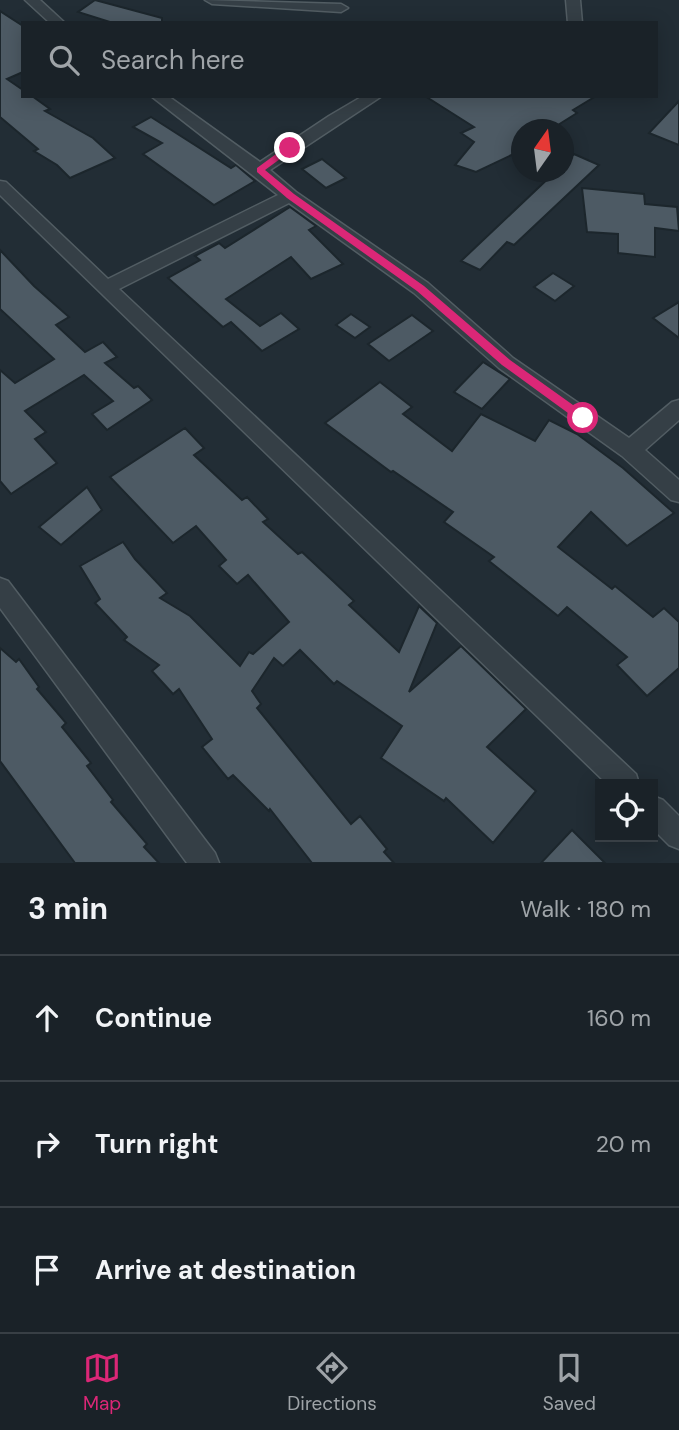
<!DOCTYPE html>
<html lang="en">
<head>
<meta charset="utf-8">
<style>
	:root { --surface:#1a2228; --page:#272f34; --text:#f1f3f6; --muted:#9fa4a8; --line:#383f45; --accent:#db2777 }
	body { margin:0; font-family:"DM Sans",sans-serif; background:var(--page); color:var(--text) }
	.controls { position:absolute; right:21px; bottom:21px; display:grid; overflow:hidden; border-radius:0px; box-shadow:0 4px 18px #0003 }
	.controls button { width:63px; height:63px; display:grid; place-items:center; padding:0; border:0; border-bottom:2px solid var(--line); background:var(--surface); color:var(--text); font:35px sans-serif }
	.compass { position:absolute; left:511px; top:119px; width:63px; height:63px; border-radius:50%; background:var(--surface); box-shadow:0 4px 18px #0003; rotate:14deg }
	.stop { position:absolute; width:21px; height:21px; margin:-16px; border:5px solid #db2777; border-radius:50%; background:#fff }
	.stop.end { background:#db2777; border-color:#fff; box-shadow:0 2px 7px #0008 }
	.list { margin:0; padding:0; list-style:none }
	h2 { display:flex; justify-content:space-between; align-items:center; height:91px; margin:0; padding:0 28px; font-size:30px }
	h2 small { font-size:23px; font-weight:400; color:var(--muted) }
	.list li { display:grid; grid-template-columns:46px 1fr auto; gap:21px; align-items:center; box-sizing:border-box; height:126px; padding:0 28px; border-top:2px solid var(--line) }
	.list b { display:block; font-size:26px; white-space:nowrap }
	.list em { font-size:23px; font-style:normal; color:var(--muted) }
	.icon { flex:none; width:38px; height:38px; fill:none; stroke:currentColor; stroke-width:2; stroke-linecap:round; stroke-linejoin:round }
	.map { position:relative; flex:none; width:679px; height:863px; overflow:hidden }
	.search { position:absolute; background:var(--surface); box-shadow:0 4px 18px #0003; left:21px; right:21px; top:21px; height:77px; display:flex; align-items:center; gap:18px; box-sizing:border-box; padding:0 24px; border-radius:0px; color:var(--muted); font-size:26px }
	.sheet { height:469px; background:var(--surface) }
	nav { display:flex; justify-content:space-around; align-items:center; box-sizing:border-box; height:98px; border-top:2px solid var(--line); background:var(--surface); font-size:19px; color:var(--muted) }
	nav a { display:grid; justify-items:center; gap:4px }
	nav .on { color:var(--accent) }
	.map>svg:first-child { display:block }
	.building { fill:#4d5a64; stroke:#1c262c; stroke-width:2 }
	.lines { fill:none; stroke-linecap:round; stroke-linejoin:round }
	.street-casing { stroke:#525d63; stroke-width:3 }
	.street { fill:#353f46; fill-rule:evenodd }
	.route { fill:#db2777 }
</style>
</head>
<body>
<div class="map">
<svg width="679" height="863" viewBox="0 0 679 863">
	<rect width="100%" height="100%" fill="#222d35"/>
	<g class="building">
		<polygon points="95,0 162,18 162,23 113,23 78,12"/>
		<polygon points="0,11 23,26 23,72 7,79 23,90 23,96 32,96 50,109 45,111 93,138 115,158 70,178 57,165 34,151 38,149 0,117"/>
		<polygon points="425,96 596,96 573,110 577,113 550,130 522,130 522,150 476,172 455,165 474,142 461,133 474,127"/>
		<polygon points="679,101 679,145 649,133"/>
		<polygon points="151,117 231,168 236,165 255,181 214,205 143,154 162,143 133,127"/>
		<polygon points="574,154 599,165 514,245 507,242 480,270 461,261 555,172 564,172 564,164"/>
		<polygon points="322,159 346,178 326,188 302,169"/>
		<polygon points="582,188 644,194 645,204 677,207 679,231 655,228 655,257 618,253 618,234 587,232"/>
		<polygon points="290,207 316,226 309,230 343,264 311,279 291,257 226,299 260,326 281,313 299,329 262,351 231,322 223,327 168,278 200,260 195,256 219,243 225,248"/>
		<polygon points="0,250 34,286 69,317 56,325 85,352 103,342 117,357 105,363 134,388 138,386 152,400 107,430 92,414 113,401 84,375 25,411 46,432 35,439 57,463 11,494 0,481 0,370 15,383 54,359 0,309"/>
		<polygon points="553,273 574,286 555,301 534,287"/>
		<polygon points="679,302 679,338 653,318"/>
		<polygon points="351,314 370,327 355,338 336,325"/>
		<polygon points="412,315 433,331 389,361 368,344"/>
		<polygon points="483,362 510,379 482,409 454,392"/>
		<polygon points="380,382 412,407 403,414 452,451 481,414 535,441 549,420 577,434 623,468 674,513 627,546 591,512 558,547 612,589 615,586 653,617 664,608 679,622 679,668 647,696 617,665 627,657 567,607 558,616 489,561 494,557 444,522 453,512 393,471 391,472 325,423"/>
		<polygon points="185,428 204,448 194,455 242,500 247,497 268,519 263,522 298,554 302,552 333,581 354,601 349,605 399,652 419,606 437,623 409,692 461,646 526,709 487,747 536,791 493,843 446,798 444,801 381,758 402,726 337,681 334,684 300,650 283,666 274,658 252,691 261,704 257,708 351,824 360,816 387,849 384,852 394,863 312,863 270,809 269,811 233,775 228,779 202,747 212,739 179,689 173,694 152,671 159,665 124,640 127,637 95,603 100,599 80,566 123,542 135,559 167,593 160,598 190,616 240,666 249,652 253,654 289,622 248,575 237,584 219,566 226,560 196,526 173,543 110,477"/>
		<polygon points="87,487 102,510 61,545 39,527"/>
		<polygon points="0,648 16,662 19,659 39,687 37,689 66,723 62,727 91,763 87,766 113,800 111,802 147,844 144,847 159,863 75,863 0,761"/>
		<polygon points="572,830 605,863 541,863"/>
	</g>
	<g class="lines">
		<defs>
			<g id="street">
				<polygon points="25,0 40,0 65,23 50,23"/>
				<polygon points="205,0 341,4 348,8 341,12 212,4"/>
				<polygon points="566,0 580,0 582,23 568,23"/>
				<polygon points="151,96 168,96 260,162 329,116 363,96 382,96 270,170 296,192 428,283 513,358 629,438 672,402 679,400 679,420 645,450 679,480 679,502 671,500 622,456 499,368 414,293 289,203 119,289 636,774 639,784 607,784 0,195 0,181 6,182 108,279 278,195"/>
				<polygon points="0,578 8,581 215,853 219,863 187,863 0,608"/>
				<polygon points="653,796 663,800 679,816 679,849 669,845 653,829"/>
			</g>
		</defs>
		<use href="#street" class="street-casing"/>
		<use href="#street" class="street"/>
	</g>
	<polygon class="route" points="287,146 295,148 265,170 294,194 424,286 510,360 587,415 587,421 579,421 502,365 417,291 287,198 257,172 257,168"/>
</svg>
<div class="controls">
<button><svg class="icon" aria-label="locate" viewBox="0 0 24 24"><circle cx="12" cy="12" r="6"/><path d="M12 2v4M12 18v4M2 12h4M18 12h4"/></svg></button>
</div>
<svg class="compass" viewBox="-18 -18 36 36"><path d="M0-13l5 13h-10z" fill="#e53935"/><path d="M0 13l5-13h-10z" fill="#9fa4a8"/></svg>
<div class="stop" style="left:583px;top:418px"></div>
<div class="stop end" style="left:290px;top:148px"></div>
<div class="search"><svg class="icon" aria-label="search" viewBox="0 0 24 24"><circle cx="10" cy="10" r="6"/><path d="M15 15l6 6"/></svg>Search here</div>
</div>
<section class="sheet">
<h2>3 min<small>Walk · 180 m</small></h2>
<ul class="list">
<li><svg class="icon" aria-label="ahead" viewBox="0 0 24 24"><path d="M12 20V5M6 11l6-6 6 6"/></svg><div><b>Continue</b></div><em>160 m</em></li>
<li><svg class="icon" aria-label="right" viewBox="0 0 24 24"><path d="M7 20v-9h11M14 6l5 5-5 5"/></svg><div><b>Turn right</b></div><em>20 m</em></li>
<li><svg class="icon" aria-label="arrive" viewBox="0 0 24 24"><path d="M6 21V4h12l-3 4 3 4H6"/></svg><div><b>Arrive at destination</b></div></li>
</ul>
</section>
<nav>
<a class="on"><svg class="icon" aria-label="map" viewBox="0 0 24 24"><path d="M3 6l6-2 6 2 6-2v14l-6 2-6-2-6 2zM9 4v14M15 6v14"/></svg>Map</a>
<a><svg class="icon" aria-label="directions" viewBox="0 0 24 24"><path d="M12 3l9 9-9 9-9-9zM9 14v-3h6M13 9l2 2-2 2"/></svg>Directions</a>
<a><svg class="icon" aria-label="saved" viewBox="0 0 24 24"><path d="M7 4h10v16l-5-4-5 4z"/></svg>Saved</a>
</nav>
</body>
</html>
